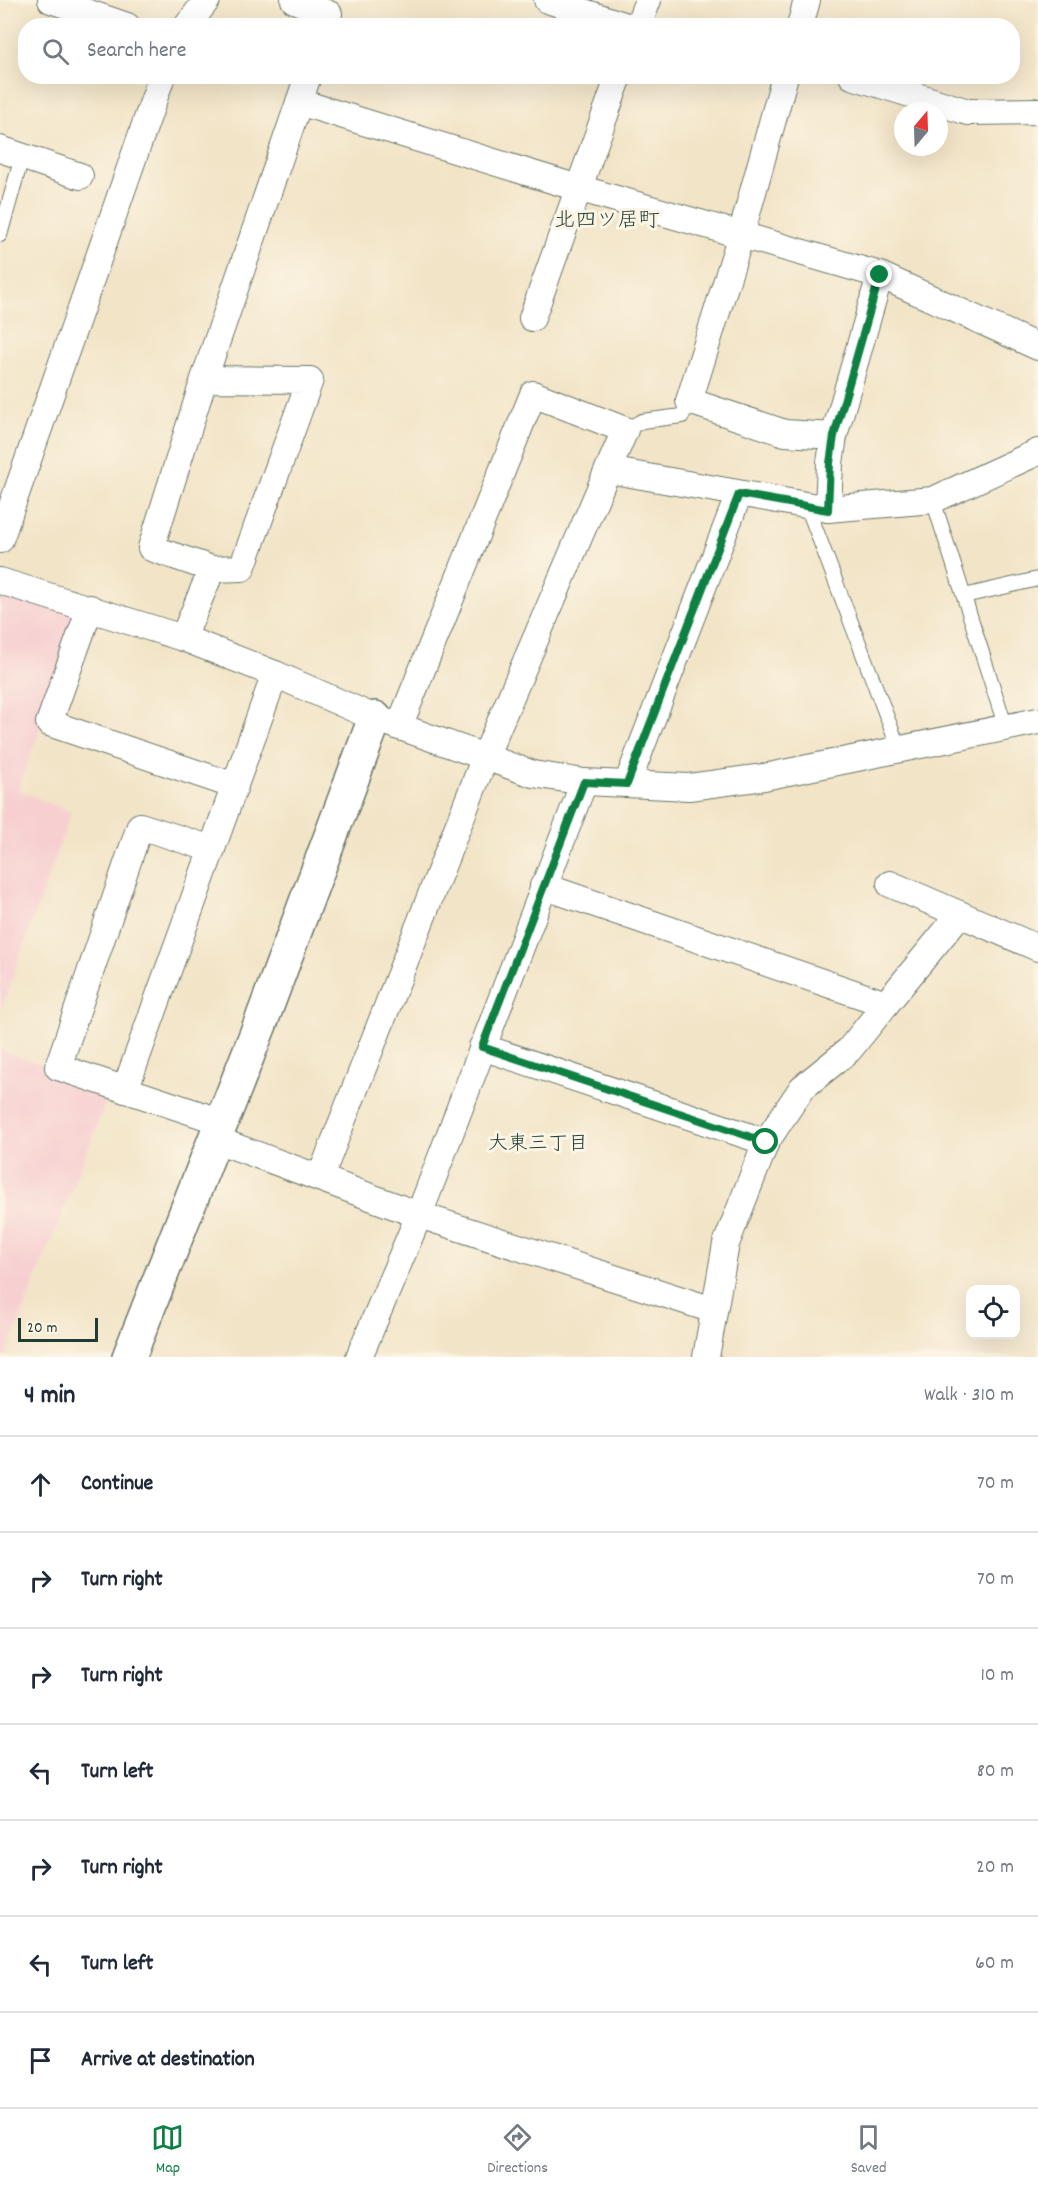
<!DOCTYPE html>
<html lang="en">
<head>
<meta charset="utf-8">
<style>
	:root { --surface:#fff; --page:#f2f2f3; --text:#1f2937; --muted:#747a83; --line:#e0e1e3; --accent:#0b8043 }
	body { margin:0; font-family:Dekko,"Klee One",sans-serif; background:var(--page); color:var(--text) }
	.controls { position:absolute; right:18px; bottom:18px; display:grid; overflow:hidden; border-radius:12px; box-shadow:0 6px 24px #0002 }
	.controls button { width:54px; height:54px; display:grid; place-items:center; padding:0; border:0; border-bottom:2px solid var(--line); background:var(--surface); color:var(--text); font:30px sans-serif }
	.compass { position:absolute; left:894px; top:102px; width:54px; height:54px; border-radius:50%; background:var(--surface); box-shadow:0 6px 24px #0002; rotate:19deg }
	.scale { position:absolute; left:18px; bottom:15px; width:80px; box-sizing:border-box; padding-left:6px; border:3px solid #1f3d34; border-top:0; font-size:16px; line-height:21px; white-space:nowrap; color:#1f3d34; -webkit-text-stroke:4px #fcf5e5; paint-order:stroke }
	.stop { position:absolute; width:18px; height:18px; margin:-14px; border:4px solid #0b8043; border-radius:50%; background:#fff }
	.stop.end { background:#0b8043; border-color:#fff; box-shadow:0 2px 6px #0008 }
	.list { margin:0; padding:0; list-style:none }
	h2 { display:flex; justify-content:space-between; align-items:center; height:78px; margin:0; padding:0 24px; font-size:26px }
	h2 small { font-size:20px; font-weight:400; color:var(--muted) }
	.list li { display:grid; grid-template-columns:39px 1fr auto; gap:18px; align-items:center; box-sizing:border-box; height:96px; padding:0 24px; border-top:2px solid var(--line) }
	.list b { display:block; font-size:22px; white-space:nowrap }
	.list em { font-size:20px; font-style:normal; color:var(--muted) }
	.icon { flex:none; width:33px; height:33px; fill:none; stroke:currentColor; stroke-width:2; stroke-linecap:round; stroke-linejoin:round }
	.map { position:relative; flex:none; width:1038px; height:1357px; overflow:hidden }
	.search { position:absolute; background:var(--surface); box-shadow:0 6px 24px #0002; left:18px; right:18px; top:18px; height:66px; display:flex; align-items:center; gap:15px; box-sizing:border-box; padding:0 21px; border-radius:24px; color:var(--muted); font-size:22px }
	.sheet { height:750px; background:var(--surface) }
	nav { display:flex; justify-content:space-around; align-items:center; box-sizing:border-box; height:84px; border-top:2px solid var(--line); background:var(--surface); font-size:16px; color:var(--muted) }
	nav a { display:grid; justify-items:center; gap:3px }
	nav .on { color:var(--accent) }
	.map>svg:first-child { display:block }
	.built { fill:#f7cfd1 }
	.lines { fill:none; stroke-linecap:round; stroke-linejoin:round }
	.lane-casing { stroke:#697767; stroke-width:16 }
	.street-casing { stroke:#697767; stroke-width:28 }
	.secondary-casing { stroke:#697767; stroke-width:36 }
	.lane { stroke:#fff; stroke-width:14 }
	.street { stroke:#fff; stroke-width:26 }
	.secondary { stroke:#fff; stroke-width:33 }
	.route { stroke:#0b8043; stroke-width:8 }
	.labels { text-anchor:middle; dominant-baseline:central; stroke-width:6; stroke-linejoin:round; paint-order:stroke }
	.neighbourhood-label { font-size:20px; fill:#1f3d34; stroke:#fcf5e5 }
	.quarter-label { font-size:21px; fill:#1f3d34; stroke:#fcf5e5 }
</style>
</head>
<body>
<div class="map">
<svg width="1038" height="1357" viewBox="0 0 1038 1357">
	<rect width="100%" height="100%" fill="#fcf5e5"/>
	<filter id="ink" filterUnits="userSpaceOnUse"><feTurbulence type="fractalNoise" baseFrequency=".0167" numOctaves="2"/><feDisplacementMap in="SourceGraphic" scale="12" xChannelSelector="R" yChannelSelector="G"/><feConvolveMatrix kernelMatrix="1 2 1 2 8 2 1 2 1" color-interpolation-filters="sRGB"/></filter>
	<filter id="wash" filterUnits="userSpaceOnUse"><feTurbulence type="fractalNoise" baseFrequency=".008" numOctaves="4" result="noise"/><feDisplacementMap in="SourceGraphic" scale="24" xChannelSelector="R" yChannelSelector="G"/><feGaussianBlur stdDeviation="1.35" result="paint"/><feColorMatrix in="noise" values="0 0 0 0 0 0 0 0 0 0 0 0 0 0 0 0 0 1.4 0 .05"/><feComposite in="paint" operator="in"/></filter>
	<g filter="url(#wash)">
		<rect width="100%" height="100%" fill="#f2e4c7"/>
		<g class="built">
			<polygon points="0,591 82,614 18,790 71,812 0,1013"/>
			<polygon points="0,1050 111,1089 5,1357 0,1357"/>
		</g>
	</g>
	<g filter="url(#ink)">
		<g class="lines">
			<defs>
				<g id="lane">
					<polyline points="0,235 22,157"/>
					<polyline points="625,430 642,421 682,416 689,401"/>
					<polyline points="933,500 1006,728"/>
					<polyline points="807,506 899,749"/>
					<polyline points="964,596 1038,579"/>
				</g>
				<g id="street">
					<polyline points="51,0 127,26"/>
					<polyline points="294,0 329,14"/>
					<polyline points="547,0 627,26"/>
					<polyline points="187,26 207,0"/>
					<polyline points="638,26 648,0"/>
					<polyline points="800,26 807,0"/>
					<polyline points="785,76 741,235 689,401 785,433 834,436"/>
					<polyline points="852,76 968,112 1038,111"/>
					<polyline points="299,102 578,188 880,275 1038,347"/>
					<polyline points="0,149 80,176"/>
					<polyline points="532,318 619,76"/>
					<polyline points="204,379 310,380 242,568 212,569 151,548 204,379 308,76"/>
					<polyline points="608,470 828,509 933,500 1038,452"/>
					<polyline points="828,509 830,463 834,436 880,275"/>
					<polyline points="0,540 162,76"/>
					<polyline points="0,581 183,638 275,674 375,718 533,774 584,782 689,787 764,777 1038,721"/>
					<polyline points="90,608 49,723 235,786"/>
					<polyline points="183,638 212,569"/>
					<polyline points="627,784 739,494"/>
					<polyline points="212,849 140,826 58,1067 222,1122"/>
					<polyline points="890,884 1038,948"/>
					<polyline points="543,886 886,1004 849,1050 802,1088 766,1142 726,1244 706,1357"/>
					<polyline points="886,1004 960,914"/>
					<polyline points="482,1047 766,1142"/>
					<polyline points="125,1090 275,674"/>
					<polyline points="214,1139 419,1215 713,1310"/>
					<polyline points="320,1178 485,757 625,430 533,394 399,727"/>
					<polyline points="359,1357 419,1215 584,782"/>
				</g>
				<polyline id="secondary" points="129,1357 261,1022 375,718"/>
			</defs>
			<use href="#lane" class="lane-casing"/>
			<use href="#street" class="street-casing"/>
			<use href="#secondary" class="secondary-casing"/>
			<use href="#lane" class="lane"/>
			<use href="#street" class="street"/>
			<use href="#secondary" class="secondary"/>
		</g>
	</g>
	<g class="lines" filter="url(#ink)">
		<polyline class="route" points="766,1142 482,1047 584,782 627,784 739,494 828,510 830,463 834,436 880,275"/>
	</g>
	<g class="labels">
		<g class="neighbourhood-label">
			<text x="538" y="1145">大東三丁目</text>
		</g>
		<g class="quarter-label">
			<text x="607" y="222">北四ツ居町</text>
		</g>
	</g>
</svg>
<div class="controls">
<button><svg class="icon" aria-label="locate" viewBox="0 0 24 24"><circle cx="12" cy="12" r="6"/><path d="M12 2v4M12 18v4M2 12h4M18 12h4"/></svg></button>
</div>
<svg class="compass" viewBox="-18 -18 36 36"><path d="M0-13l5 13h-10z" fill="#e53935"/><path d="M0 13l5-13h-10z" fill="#747a83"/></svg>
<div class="scale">20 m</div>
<div class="stop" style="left:766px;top:1142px"></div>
<div class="stop end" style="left:880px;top:275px"></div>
<div class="search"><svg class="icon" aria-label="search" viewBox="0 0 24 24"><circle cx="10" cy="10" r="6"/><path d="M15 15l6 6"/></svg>Search here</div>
</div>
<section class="sheet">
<h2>4 min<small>Walk · 310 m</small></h2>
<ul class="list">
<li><svg class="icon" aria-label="ahead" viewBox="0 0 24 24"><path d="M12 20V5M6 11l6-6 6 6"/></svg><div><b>Continue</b></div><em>70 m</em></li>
<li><svg class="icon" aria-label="right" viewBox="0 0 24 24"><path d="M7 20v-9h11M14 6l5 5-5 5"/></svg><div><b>Turn right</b></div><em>70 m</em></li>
<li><svg class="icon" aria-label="right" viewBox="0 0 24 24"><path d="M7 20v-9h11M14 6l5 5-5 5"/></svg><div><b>Turn right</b></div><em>10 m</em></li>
<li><svg class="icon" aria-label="left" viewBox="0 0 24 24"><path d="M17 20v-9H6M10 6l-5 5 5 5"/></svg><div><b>Turn left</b></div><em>80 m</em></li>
<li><svg class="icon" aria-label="right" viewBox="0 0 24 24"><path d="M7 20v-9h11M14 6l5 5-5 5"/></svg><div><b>Turn right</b></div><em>20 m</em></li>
<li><svg class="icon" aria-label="left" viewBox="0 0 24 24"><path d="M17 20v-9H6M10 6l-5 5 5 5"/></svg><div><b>Turn left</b></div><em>60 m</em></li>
<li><svg class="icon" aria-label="arrive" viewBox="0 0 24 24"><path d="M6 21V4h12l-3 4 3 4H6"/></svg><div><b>Arrive at destination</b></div></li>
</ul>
</section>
<nav>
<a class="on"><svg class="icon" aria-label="map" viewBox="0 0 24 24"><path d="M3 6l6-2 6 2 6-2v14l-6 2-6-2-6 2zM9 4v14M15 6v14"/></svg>Map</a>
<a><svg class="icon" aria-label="directions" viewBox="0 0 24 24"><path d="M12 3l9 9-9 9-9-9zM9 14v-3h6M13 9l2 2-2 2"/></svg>Directions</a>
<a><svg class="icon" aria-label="saved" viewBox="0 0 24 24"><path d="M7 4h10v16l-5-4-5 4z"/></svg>Saved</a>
</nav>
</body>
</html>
